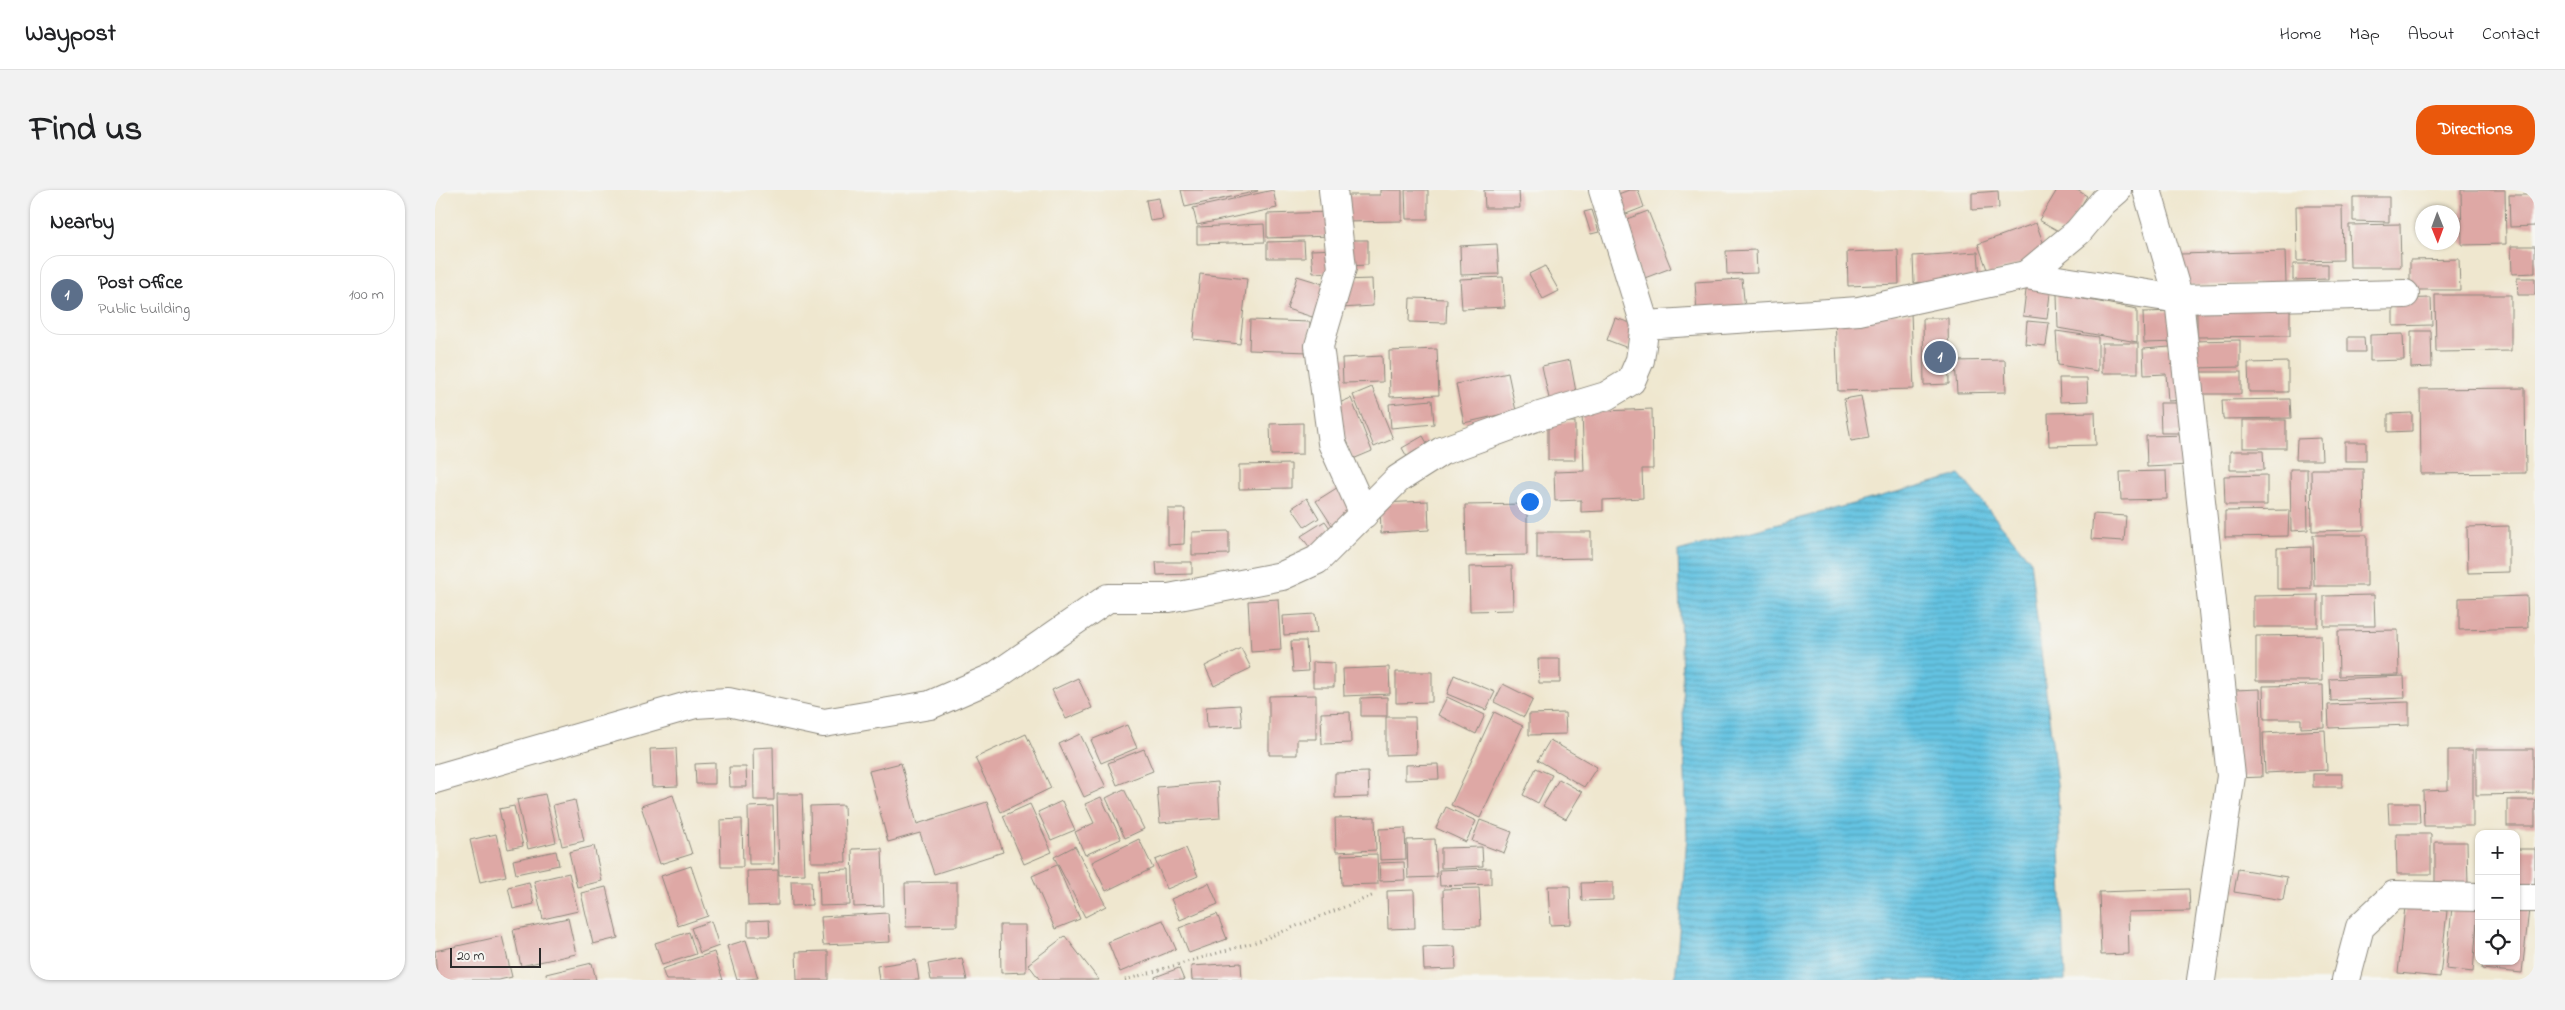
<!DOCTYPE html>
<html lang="en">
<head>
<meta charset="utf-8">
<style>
	:root { --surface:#fff; --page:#f2f2f2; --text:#202124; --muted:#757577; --line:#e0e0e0; --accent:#ea580c }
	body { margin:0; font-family:"Indie Flower",sans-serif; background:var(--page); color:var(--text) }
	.controls { position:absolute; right:15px; bottom:15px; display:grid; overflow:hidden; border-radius:10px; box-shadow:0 1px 4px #0004 }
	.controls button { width:45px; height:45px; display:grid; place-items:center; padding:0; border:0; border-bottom:1px solid var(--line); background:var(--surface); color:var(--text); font:25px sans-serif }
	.compass { position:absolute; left:1980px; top:15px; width:45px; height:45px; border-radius:50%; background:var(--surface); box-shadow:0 1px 4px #0004; rotate:179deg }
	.scale { position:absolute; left:15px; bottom:12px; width:91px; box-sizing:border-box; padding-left:5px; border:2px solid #2b2b2b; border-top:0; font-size:14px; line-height:18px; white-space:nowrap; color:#2b2b2b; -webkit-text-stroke:4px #f6f6f2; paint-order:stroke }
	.you { position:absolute; left:1094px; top:311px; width:18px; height:18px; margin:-12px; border:4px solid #fff; border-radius:50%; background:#1a73e8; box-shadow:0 0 0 8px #1a73e833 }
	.badge { display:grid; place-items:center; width:32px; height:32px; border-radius:50%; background:var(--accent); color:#fff; font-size:16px; font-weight:700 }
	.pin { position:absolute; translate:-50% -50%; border:2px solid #fff; box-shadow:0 1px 5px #0006 }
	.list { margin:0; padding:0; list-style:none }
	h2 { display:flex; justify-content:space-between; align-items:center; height:65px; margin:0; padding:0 20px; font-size:21px }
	h2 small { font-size:16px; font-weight:400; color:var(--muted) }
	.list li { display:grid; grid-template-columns:32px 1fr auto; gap:15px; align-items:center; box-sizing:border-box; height:80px; margin:0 10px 10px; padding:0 10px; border:1px solid var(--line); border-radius:20px }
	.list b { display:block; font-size:19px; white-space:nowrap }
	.list p { margin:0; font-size:16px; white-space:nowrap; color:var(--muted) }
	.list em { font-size:16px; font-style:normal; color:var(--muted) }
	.icon { flex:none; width:28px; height:28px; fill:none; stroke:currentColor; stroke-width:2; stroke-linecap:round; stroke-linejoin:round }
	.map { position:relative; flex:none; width:2100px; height:790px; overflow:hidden; border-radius:20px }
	header { display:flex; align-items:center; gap:30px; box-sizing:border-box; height:70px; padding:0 25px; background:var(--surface); border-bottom:1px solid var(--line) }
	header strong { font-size:24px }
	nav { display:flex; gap:28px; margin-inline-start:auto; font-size:18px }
	.intro { display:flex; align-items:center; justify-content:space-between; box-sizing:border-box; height:120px; padding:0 30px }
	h1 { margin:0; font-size:35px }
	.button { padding:12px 22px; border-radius:20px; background:var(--accent); color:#fff; font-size:18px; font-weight:700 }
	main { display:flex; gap:30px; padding:0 30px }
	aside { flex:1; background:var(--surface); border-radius:20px; box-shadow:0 1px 4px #0004 }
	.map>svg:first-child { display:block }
	.water { fill:url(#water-rules); stroke:#477786 }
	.building { fill:#dea8a5 }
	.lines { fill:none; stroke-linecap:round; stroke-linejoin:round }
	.minor-casing { stroke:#8d897d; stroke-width:30 }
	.path { stroke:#8d897d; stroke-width:3; stroke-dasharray:1 4; stroke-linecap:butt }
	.minor { stroke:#fff; stroke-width:28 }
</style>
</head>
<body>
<header>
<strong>Waypost</strong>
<nav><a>Home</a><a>Map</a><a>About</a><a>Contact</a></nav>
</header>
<div class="intro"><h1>Find us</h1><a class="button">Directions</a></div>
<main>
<aside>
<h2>Nearby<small></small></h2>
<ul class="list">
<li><span class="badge" style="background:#5c6f8a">1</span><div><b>Post Office</b><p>Public building</p></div><em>100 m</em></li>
</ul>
</aside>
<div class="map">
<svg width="2100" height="790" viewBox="0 0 2100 790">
	<defs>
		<pattern id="water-rules" width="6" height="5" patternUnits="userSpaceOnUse" patternTransform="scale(1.25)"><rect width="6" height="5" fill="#63c3e2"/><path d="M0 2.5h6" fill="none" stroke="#529fb7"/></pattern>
	</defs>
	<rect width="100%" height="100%" fill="#f6f6f2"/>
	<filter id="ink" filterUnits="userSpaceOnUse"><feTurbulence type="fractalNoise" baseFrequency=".02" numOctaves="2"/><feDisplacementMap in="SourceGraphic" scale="10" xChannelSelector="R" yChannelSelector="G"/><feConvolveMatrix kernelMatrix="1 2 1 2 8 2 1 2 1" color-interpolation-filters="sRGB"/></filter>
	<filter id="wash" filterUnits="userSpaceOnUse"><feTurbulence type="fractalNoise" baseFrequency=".0096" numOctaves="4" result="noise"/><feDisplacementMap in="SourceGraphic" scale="20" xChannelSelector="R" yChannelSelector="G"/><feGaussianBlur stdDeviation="1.12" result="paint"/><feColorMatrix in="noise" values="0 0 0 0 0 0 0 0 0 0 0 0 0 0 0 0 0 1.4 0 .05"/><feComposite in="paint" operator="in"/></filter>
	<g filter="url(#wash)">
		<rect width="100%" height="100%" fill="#efe7cf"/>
		<polygon class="water" points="1525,285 1595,370 1623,602 1630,790 1240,790 1252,647 1243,361"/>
		<g id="blocks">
			<g class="building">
				<polygon points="746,0 822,0 823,1 750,17"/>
				<polygon points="838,0 842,18 762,35 758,18"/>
				<polygon points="945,0 967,0 967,31 908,32 907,5 945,5"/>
				<polygon points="970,0 993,0 993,29 971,29"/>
				<polygon points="1049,0 1084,0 1085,18 1050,18"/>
				<polygon points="1194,0 1203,0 1209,17 1186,26 1178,6"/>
				<polygon points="1622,0 1642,0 1652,6 1629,44 1604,30"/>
				<polygon points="2026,0 2070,0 2071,54 2027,55"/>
				<polygon points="1563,1 1564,18 1537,20 1537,3"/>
				<polygon points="2074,5 2100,5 2100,36 2075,37"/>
				<polygon points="1918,7 1954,7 1954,32 1918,31"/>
				<polygon points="724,8 728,29 715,31 711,10"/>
				<polygon points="1861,16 1907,16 1908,70 1862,71"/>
				<polygon points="1157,20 1164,42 1156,44 1149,22"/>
				<polygon points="1213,21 1236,78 1207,89 1184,32"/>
				<polygon points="896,22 897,46 832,48 832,24"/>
				<polygon points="1601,33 1612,63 1554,85 1543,54"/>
				<polygon points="829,34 830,52 762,54 762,37"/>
				<polygon points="1965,34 1966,77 1915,77 1914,35"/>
				<polygon points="911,50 933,50 933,75 911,76"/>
				<polygon points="869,51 870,68 832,68 832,52"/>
				<polygon points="1062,54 1064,84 1026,85 1025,56"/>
				<polygon points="2076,56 2100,56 2100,83 2077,84"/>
				<polygon points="902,59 902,82 878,83 876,60"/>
				<polygon points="1321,60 1322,83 1292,84 1291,61"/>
				<polygon points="1463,60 1464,94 1413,96 1412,62"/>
				<polygon points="1850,61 1851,93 1746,96 1745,64"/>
				<polygon points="1543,62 1545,88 1479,93 1478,66"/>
				<polygon points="2024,69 2025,100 1975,100 1975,70"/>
				<polygon points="1858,74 1893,74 1893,89 1858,90"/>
				<polygon points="1110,76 1124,101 1108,109 1094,84"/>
				<polygon points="765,84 812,89 805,154 758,149"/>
				<polygon points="862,86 898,97 887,130 852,119"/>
				<polygon points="1068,87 1070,117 1027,119 1025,89"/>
				<polygon points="2082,88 2100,88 2100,105 2083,105"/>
				<polygon points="937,89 938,116 906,118 905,90"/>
				<polygon points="1307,89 1310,119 1262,123 1260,92"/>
				<polygon points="1592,92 1616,95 1612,129 1588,126"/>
				<polygon points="1622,104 1702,119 1702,152 1623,138"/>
				<polygon points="2000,105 2076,105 2076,161 2001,162"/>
				<polygon points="975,108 1012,109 1011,133 974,132"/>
				<polygon points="1996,108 1997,135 1958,136 1958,109"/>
				<polygon points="1855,110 1855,146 1762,147 1762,112"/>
				<polygon points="1744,121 1744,152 1709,153 1708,122"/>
				<polygon points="1476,123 1479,199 1403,201 1400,125"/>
				<polygon points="1180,128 1202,135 1193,158 1172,150"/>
				<polygon points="1488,128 1513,128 1514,194 1489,195"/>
				<polygon points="815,130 875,132 874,162 814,160"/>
				<polygon points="1592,131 1614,133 1611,156 1590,154"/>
				<polygon points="1621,141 1663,147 1663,181 1623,175"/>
				<polygon points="1976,141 1996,141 1997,177 1976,178"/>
				<polygon points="1968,144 1969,170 1935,171 1935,145"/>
				<polygon points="1913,147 1929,147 1930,162 1913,162"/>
				<polygon points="1805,150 1805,177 1759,178 1758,151"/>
				<rect x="1667" y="153" width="36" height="30"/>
				<polygon points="1748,156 1750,210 1733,211 1731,184 1709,185 1708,159"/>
				<polygon points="1002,159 1004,205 955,207 954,161"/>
				<polygon points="947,166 948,192 908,193 907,168"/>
				<polygon points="1135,170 1142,207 1115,213 1107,176"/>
				<polygon points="1570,170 1571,202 1522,203 1520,171"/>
				<polygon points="1853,172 1853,202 1814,202 1813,173"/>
				<rect x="1760" y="182" width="46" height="22"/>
				<polygon points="1073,183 1081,221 1029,233 1021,194"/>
				<polygon points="1624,188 1652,188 1653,211 1625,212"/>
				<polygon points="937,197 958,249 939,257 918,205"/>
				<polygon points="2090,198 2091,283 1986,284 1985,199"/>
				<polygon points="1426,206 1434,248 1416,251 1409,209"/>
				<polygon points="916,208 937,261 918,269 897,216"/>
				<polygon points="1855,209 1856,228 1788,229 1787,210"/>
				<polygon points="997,210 999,234 956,238 954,214"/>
				<polygon points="1725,213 1753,213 1754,243 1726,243"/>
				<polygon points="1217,219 1218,279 1207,279 1208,308 1168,310 1168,321 1146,322 1146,310 1120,311 1119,282 1149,281 1147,222"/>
				<polygon points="1660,222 1661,255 1614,256 1613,223"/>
				<polygon points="1977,223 1977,241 1953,242 1953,224"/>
				<rect x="1808" y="230" width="43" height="28"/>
				<rect x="1113" y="232" width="27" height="38"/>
				<polygon points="868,233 868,264 836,265 835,234"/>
				<polygon points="1754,245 1755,275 1712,277 1711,246"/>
				<polygon points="988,246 996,260 975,272 967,258"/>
				<polygon points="1886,248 1887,270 1861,270 1862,249"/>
				<rect x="1910" y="252" width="21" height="19"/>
				<polygon points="1795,261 1828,261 1829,280 1795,280"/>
				<polygon points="856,274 856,298 804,299 804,275"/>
				<polygon points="1855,279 1872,279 1873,340 1856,341"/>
				<polygon points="1876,279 1928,279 1929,340 1877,341"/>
				<polygon points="1731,281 1732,309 1686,310 1685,282"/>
				<polygon points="1832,285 1832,315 1790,315 1789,286"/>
				<polygon points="908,294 926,323 900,340 881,311"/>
				<polygon points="872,308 884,328 870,337 857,318"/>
				<polygon points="993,311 994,340 946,343 945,313"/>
				<polygon points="1092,314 1092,365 1031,366 1030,315"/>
				<polygon points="733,319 750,319 749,354 733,355"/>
				<polygon points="1854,320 1853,346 1790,347 1790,321"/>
				<polygon points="1658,324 1691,326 1689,351 1656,349"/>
				<polygon points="890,331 899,344 876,359 866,346"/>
				<polygon points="2074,336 2074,382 2033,383 2032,337"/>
				<polygon points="794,341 794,364 757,365 757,342"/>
				<polygon points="1102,342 1156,342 1156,368 1102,369"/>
				<polygon points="1878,345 1932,345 1932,396 1879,396"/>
				<polygon points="1876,357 1876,399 1842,399 1842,358"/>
				<polygon points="721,372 757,372 757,384 722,385"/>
				<polygon points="1077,376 1078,420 1035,421 1034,377"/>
				<polygon points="1883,405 1883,437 1818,437 1818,406"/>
				<polygon points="1939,405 1940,436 1889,436 1889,406"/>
				<polygon points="2092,406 2093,438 2024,440 2024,408"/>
				<polygon points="843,409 846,460 816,462 813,411"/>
				<polygon points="880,424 882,443 849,445 848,426"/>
				<polygon points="1963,440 1964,485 1904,486 1903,441"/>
				<polygon points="1886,445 1887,491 1821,491 1821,446"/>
				<polygon points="856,451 871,451 873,481 858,482"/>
				<polygon points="806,458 816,478 779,496 770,476"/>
				<polygon points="1103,469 1125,469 1125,493 1104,493"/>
				<polygon points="878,472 899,473 899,497 878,497"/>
				<polygon points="954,477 955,504 909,506 908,479"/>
				<polygon points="961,482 997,482 997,512 961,513"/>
				<polygon points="1019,485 1060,502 1051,520 1012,504"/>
				<polygon points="1969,486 1970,508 1896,511 1895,489"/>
				<polygon points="643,488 657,518 631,529 617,500"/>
				<polygon points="1068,494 1098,509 1089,527 1059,512"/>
				<polygon points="1888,495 1889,537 1866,538 1866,529 1829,529 1828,496"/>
				<polygon points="1825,499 1827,587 1802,588 1799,500"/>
				<polygon points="881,505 881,549 862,549 862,565 834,565 834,506"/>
				<polygon points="952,507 952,526 926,526 926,508"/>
				<polygon points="1012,507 1050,525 1041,544 1003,525"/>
				<polygon points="1974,512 1974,535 1894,538 1893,515"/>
				<polygon points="805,515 807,536 772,538 771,517"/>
				<polygon points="915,522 916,553 887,554 886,523"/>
				<polygon points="1059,522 1088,536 1045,628 1016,615"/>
				<polygon points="1130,523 1131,544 1094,545 1094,524"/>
				<polygon points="951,527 980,527 981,564 951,565"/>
				<polygon points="692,535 702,558 666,573 656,550"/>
				<polygon points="1890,540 1892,580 1830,583 1828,543"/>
				<polygon points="591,544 616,598 566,622 540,568"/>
				<polygon points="645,544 671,597 649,607 624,554"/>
				<polygon points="1115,550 1162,577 1149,597 1103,570"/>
				<polygon points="338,557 339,610 319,610 318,558"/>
				<polygon points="241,558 243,596 217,597 215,559"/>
				<polygon points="709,559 718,581 682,595 673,573"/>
				<polygon points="2041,559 2098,559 2098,604 2041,605"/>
				<polygon points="2013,560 2038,560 2038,636 1989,636 1988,601 2013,600"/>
				<polygon points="280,573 280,594 261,594 260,574"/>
				<polygon points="466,573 482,634 552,612 568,662 499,684 485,643 453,652 434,581"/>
				<polygon points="1003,574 1004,589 970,590 970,575"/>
				<polygon points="294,577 311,577 312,597 295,597"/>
				<polygon points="1101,578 1117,585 1103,613 1088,605"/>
				<polygon points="933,582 934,607 900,608 900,583"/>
				<rect x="1878" y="584" width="29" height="13"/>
				<polygon points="1124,589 1147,602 1131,629 1108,616"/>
				<polygon points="783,592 785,628 725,633 722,597"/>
				<polygon points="689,599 709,639 690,648 671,608"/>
				<polygon points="110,604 121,652 93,659 82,610"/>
				<polygon points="342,604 367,604 370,684 344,685"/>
				<polygon points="238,605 257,664 225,674 206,616"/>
				<polygon points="666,607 686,649 650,665 640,642 659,633 650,614"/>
				<polygon points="140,610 149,651 127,656 118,615"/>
				<rect x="2072" y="610" width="28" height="26"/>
				<polygon points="627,611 640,640 616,650 603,622"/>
				<polygon points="1953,613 1984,613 1985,633 1954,633"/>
				<polygon points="595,614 617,662 589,674 568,626"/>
				<polygon points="409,615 411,672 376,672 375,616"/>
				<polygon points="79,616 88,656 73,659 64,619"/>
				<polygon points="338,616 339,674 314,674 313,617"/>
				<polygon points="1011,617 1041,631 1031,652 1001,638"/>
				<polygon points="940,627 941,660 901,662 900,628"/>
				<polygon points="307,629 308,677 286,677 285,630"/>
				<polygon points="1045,630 1077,642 1069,663 1037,651"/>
				<polygon points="970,638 971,669 945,670 944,639"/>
				<polygon points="61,644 71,686 45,692 35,650"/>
				<polygon points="1961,644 1996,644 1996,684 1962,684"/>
				<polygon points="704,649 718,678 671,701 657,672"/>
				<polygon points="1000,649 1002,687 973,688 972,650"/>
				<polygon points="2000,652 2032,652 2033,696 2000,696"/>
				<polygon points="159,656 167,691 142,697 134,662"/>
				<polygon points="640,656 671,716 650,727 619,667"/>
				<polygon points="1047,657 1048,676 1006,678 1006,658"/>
				<polygon points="447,658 449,716 419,717 417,659"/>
				<polygon points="751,658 763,686 732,699 720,670"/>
				<rect x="2081" y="659" width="19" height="40"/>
				<polygon points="121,661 124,675 81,684 78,670"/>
				<polygon points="942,664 943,694 907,695 906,665"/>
				<polygon points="969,672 970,690 945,691 944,673"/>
				<polygon points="622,675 645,729 620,739 597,686"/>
				<polygon points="256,676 273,726 243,736 226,686"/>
				<polygon points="1056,678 1056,694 1005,696 1004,680"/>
				<polygon points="414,679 415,715 385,716 384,680"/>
				<polygon points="1803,679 1852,687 1848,710 1799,702"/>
				<polygon points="343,680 343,715 313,716 312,681"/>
				<polygon points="134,683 143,721 108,729 99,691"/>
				<polygon points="356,691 376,691 377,715 357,716"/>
				<polygon points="94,692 99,714 78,719 73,697"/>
				<polygon points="522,692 522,736 471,737 470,693"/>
				<polygon points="1178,692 1178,710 1147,711 1146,693"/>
				<polygon points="774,693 783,714 745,730 736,709"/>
				<polygon points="1113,696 1135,696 1136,734 1115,735"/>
				<polygon points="171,697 183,748 158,754 146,703"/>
				<polygon points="1044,698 1046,736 1009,737 1008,699"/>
				<polygon points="1754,699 1755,721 1693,722 1694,764 1666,765 1664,702"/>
				<polygon points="979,700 980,738 953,739 952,701"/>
				<polygon points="1970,717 2012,721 2005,787 1963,783"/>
				<polygon points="2017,717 2043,719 2038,782 2011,779"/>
				<polygon points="2081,718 2094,719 2087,783 2047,779 2048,771 2081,771"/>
				<polygon points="453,723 455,752 388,755 386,727"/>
				<polygon points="782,724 792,749 754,763 744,738"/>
				<polygon points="133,728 141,764 86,776 78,740"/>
				<polygon points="334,730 335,746 313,746 313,731"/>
				<polygon points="728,730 741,759 685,782 673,752"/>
				<polygon points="276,731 284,756 265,763 256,738"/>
				<polygon points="565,735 590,735 591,782 566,783"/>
				<polygon points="254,742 261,764 227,775 220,753"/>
				<polygon points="67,746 77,787 64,790 2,790 0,761"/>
				<polygon points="630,746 664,790 605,790 593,774"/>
				<polygon points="311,750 323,788 302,790 292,756"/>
				<polygon points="1020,756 1021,779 989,780 988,757"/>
				<polygon points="393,761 393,790 362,790 361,762"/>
				<polygon points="279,762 288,790 231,790 227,779"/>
				<polygon points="527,768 532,790 496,790 493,774"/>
				<polygon points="481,770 484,790 444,790 442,776"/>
				<polygon points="157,773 161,790 112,790 111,784"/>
				<polygon points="806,773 807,790 757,790 756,776"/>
				<polygon points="744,778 749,790 721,790 720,787"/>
			</g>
		</g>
	</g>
	<g filter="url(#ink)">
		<use href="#blocks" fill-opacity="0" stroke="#8d897d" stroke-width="1"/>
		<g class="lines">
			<defs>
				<g id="minor">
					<polyline points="898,0 907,78 884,156 897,253 929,324"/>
					<polyline points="1712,0 1744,109 1796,586 1766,790"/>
					<polyline points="1591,85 1643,42 1668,12 1682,0"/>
					<polyline points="1210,135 1424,121 1591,85 1744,109 1970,104"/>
					<polyline points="0,589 260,514 293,512 389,533 495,515 559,487 673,408 734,408 847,386 882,370 963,289 1007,261 1098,228 1171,206 1196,191 1205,170 1210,135 1168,0"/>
					<polyline points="2081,708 2100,708"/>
					<polyline points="1911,790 1925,737 1959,705 2044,707"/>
				</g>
			</defs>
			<use href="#minor" class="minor-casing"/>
			<polyline class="path" points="690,790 824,751 939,705"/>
			<use href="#minor" class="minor"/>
		</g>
	</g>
</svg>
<div class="controls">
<button>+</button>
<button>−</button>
<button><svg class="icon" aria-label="locate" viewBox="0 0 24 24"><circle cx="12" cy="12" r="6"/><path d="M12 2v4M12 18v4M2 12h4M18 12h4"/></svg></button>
</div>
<svg class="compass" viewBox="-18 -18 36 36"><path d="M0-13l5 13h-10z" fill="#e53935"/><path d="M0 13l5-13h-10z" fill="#757577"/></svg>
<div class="scale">20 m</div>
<div class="you"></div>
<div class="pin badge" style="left:1505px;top:167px;background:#5c6f8a">1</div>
</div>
</main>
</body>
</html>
